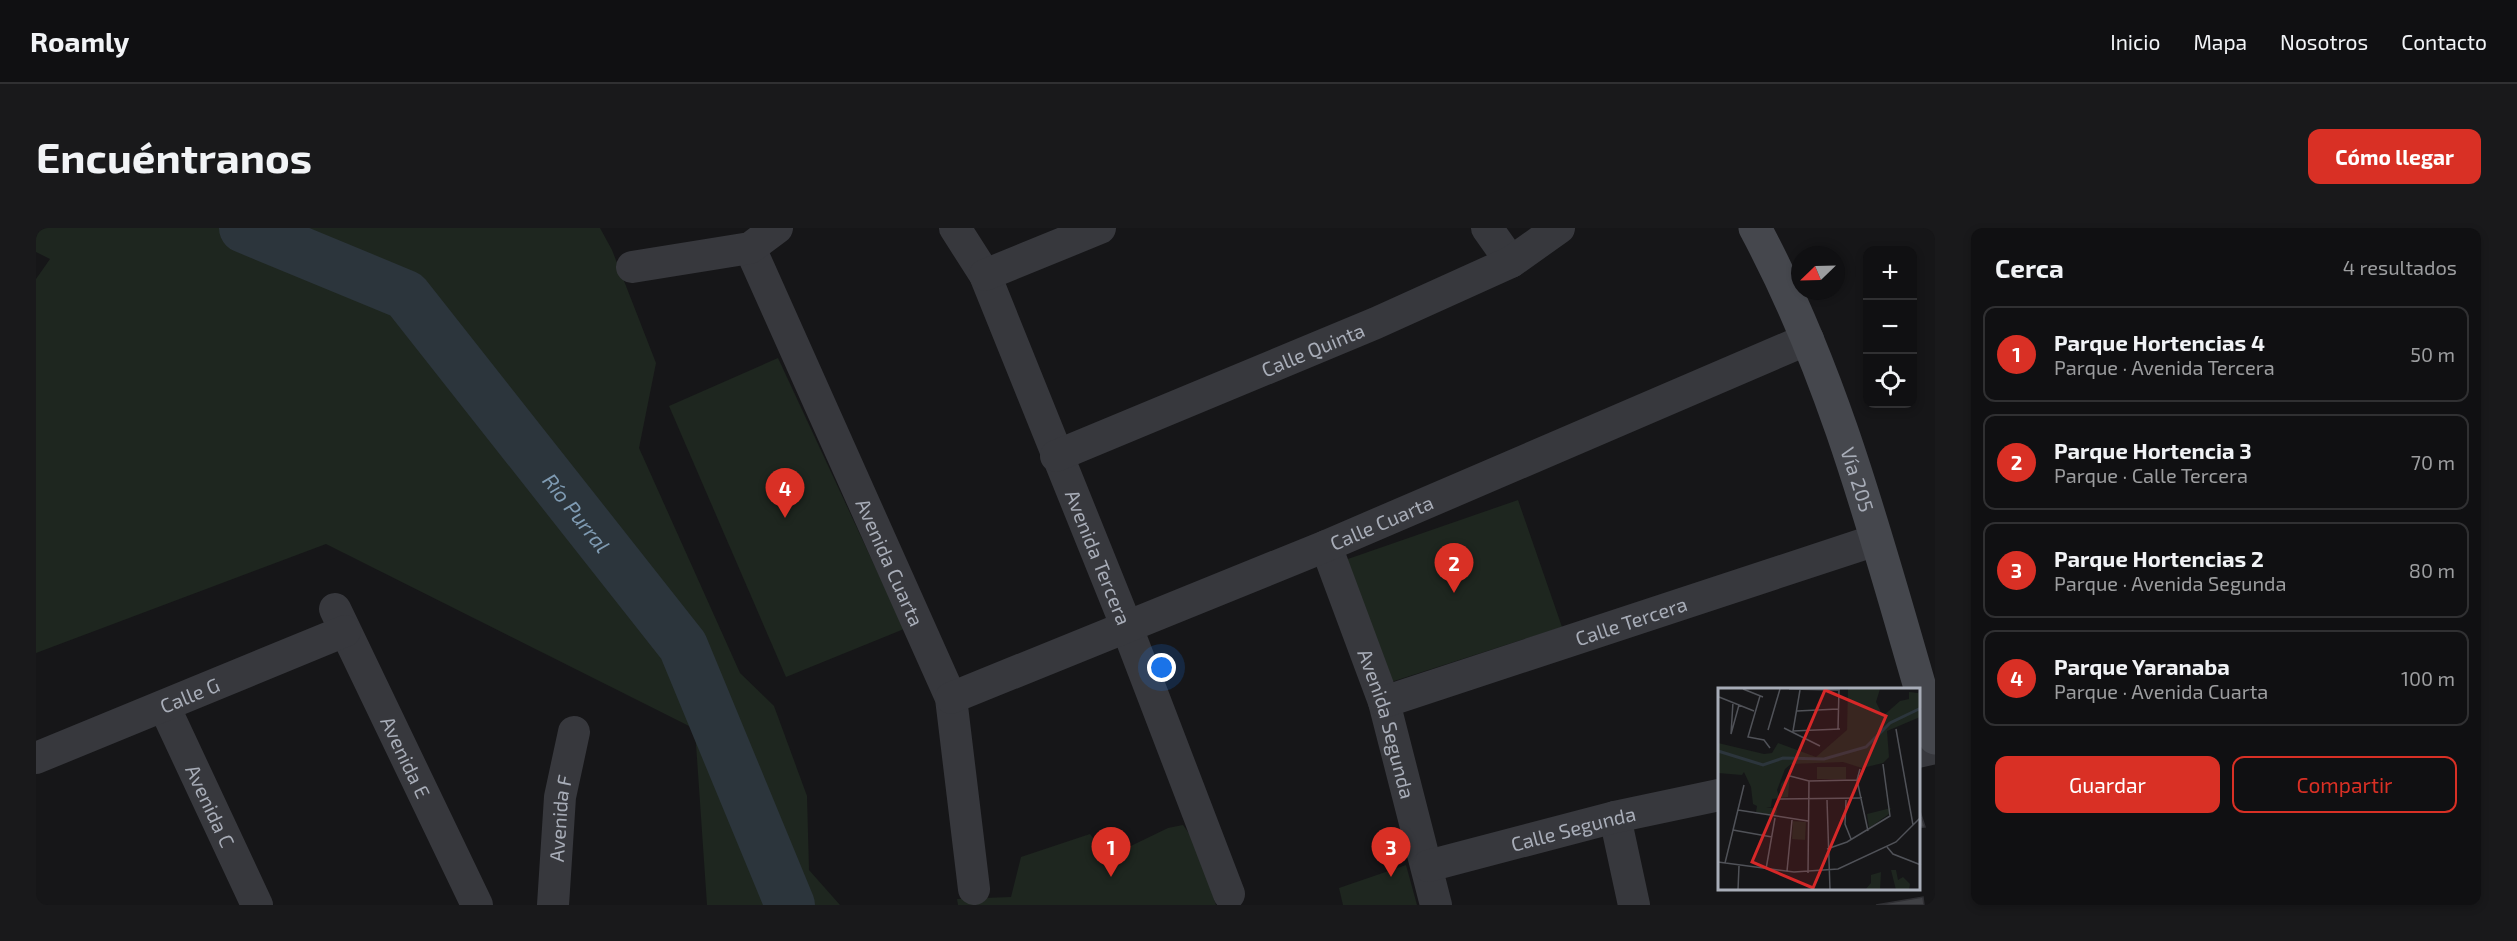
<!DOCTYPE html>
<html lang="es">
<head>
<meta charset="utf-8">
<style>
	:root { --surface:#101012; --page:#19191b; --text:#f1f3f6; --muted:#9c9d9f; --line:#303032; --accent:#d93025 }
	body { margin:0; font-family:"Exo 2",sans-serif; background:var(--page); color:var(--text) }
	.controls { position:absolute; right:18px; top:18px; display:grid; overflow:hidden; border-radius:12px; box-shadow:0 3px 9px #0003 }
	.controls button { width:54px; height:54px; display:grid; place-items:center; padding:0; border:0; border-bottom:2px solid var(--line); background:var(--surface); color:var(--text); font:30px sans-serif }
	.compass { position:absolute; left:1755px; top:18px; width:54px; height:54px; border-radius:50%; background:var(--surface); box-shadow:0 3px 9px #0003; rotate:247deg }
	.you { position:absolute; left:1126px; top:440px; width:21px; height:21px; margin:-15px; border:4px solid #fff; border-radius:50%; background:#1a73e8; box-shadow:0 0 0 9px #1a73e833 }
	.badge { display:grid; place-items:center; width:39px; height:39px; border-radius:50%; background:var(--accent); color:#fff; font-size:20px; font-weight:700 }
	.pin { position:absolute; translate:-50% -50px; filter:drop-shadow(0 2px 3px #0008) }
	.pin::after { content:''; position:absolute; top:32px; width:21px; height:18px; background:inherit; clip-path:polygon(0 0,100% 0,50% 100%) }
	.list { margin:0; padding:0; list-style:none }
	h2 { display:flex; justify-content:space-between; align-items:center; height:78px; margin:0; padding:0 24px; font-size:26px }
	h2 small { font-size:20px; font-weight:400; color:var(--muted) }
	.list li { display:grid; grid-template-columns:39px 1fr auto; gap:18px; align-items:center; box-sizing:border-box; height:96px; margin:0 12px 12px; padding:0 12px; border:2px solid var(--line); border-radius:12px }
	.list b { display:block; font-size:22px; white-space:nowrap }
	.list p { margin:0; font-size:20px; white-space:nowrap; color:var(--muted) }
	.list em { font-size:20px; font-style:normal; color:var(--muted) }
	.actions { display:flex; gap:12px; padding:18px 24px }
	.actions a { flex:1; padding:14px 0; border:2px solid var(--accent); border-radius:12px; text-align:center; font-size:21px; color:var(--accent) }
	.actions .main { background:var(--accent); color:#fff }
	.icon { flex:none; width:33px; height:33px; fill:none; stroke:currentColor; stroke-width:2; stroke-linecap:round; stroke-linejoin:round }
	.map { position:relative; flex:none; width:1899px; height:677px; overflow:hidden; border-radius:12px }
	header { display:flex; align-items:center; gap:36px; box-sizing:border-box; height:84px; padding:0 30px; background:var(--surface); border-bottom:2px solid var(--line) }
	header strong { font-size:28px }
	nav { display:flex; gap:33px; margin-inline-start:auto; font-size:21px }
	.intro { display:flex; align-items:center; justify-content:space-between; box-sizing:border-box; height:144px; padding:0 36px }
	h1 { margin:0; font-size:42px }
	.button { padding:15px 27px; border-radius:12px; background:var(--accent); color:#fff; font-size:21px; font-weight:700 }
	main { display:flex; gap:36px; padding:0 36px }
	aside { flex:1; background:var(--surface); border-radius:12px; box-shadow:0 3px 9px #0003 }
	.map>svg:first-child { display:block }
	.green { fill:#1e261f }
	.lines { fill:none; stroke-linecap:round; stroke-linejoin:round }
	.river { stroke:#2c353c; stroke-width:50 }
	.building { fill:#404145; stroke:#303034; stroke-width:1.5 }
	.street { stroke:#37383d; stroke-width:32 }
	.secondary { stroke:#45474d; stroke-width:33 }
	.labels { text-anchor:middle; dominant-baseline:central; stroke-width:6; stroke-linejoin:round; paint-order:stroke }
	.street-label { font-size:20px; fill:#a8adb8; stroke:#111113 }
	.water-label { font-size:21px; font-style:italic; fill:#7f9bb3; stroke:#111113 }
	.inset-river { fill:none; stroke:#2c353c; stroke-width:3 }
	.inset-road { fill:none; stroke:#505258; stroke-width:1.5 }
	.view { fill:#d62828; fill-opacity:0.15; stroke:#d62828; stroke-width:3 }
	.inset-edge { fill:none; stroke:#a8adb8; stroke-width:3 }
</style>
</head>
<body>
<header>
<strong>Roamly</strong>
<nav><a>Inicio</a><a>Mapa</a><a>Nosotros</a><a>Contacto</a></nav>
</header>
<div class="intro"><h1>Encuéntranos</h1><a class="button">Cómo llegar</a></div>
<main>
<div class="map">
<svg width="1899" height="677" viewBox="0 0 1899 677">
	<rect width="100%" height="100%" fill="#161618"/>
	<g class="green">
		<polygon points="0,0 564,0 576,22 620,135 603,220 704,445 738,478 771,568 773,642 804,677 671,677 659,501 290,316 0,425 0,51 14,31 0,24"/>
		<polygon points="742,130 868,401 750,449 633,178"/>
		<polygon points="1482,272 1526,399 1352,455 1309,332"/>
		<polygon points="1147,597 1160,615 1180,677 922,677 921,671 975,669 985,629 1054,606 1072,629 1132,600"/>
		<polygon points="1370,637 1381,677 1307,677 1303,660"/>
	</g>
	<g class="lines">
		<path class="river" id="s1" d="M208,0l162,67 277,351 107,259"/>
	</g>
	<g class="building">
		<polygon points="1882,577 1889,599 1882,600"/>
		<polygon points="1887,669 1888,677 1840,677"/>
	</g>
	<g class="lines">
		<g class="street">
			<path id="s2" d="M919,0l30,47 141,350 103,269"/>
			<polyline points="1451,0 1475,34"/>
			<path id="s3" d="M714,20l201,450 23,191"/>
			<polyline points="596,39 714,20 741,0"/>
			<polyline points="949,47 1064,0"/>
			<path id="s4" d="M1020,228l320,-133 135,-61 48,-34"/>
			<path id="s5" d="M1290,318l58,156 52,203"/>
			<path id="s6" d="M299,381l142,296"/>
			<path id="s7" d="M915,470l375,-152 482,-207"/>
			<path id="s8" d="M1348,474l492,-162"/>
			<path id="s9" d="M128,478l93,199"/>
			<polyline points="1882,524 1899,520"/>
			<path id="s10" d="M0,530l309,-127"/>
			<polyline points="1579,589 1598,677"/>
			<path id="s11" d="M1392,638l187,-49 104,-22"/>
			<path id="s12" d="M517,677l7,-108 14,-65"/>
		</g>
		<path class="secondary" id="s13" d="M1719,0c86,160 128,337 180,510"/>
	</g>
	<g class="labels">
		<g class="street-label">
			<text stroke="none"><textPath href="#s4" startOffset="278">Calle Quinta</textPath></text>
			<text stroke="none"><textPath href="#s13" startOffset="272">Vía 205</textPath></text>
			<text stroke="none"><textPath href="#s7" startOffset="465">Calle Cuarta</textPath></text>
			<text stroke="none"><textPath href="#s2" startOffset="360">Avenida Tercera</textPath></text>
			<text stroke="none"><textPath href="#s3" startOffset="344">Avenida Cuarta</textPath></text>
			<text stroke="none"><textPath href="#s8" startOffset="260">Calle Tercera</textPath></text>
			<text stroke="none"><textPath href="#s10" startOffset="166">Calle G</textPath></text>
			<text stroke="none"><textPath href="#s5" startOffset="188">Avenida Segunda</textPath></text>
			<text stroke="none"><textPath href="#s6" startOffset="164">Avenida E</textPath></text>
			<text stroke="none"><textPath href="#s9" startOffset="110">Avenida C</textPath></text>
			<text stroke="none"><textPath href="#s12" startOffset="87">Avenida F</textPath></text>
			<text stroke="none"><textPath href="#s11" startOffset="150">Calle Segunda</textPath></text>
		</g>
		<g class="water-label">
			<text stroke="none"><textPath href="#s1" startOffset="452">Río Purral</textPath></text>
		</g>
	</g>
	<g transform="translate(1682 460)">
		<rect width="202" height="202" fill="#161618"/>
		<path d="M130,1h32l-4,13 7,14 17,-15 9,-2v-7l9,1 2,-4v28l-33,14 2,26 -6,6 -21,5 -19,-6 -52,2 -6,5 -8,21 2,7 2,-13 9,-10 -2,23 -16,2 -1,8h-5l11,2 -1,7 -20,-4 1,-6 -4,-2 -2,-17 -7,-15 -2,3 -24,-2v-30l46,11 8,-1 6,-10 38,14 31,-27zM99,79h29v12h-29zM173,120l-2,6 -20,14 -2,-14zM75,133l13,1 -1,18 -13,-1zM173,182h5l2,10 5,-3 7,7 -1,6h-13zM163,184l-1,18h-15l6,-7v-8z" fill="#1e261f"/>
		<path class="inset-river" d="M0,63l45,14 20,-7 41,1 42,-12 24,-24 31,-15"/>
		<path class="inset-road" d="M25,1l20,8M71,1l49,1M82,2l-7,41 47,-2M42,8l-12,41 16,3 6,8M1,9l35,14M15,14l-2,32 8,-29M79,23l41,-2M66,40l36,18M120,41l1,-40M178,41l17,96M50,42l12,-41M142,81l-3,11 11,51M72,88l19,5 48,-1M62,111l82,-1M109,112l3,90M128,112l-1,24 6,15M20,122l70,11M15,142l39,7M169,159l6,7 28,11M109,161l20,-7 43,-26 -7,-52M0,174l76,10 44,-3 58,-27 25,-25M7,175l19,-78M48,181l9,-51M69,183l5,-51M90,185l1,-92M20,202l1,-24"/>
		<path class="view" d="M107,2l61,26 -73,172 -61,-26z"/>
		<rect width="202" height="202" class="inset-edge"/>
	</g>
</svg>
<div class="controls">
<button>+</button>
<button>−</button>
<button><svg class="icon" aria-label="locate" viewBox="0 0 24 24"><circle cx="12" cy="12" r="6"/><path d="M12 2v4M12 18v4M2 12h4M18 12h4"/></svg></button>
</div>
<svg class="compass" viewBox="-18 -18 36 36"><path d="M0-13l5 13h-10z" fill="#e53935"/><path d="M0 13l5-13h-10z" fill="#9c9d9f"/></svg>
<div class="you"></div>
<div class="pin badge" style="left:1075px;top:649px">1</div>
<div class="pin badge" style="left:1418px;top:365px">2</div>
<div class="pin badge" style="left:1355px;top:649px">3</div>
<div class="pin badge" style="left:749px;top:290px">4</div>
</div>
<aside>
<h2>Cerca<small>4 resultados</small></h2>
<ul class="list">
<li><span class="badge">1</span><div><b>Parque Hortencias 4</b><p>Parque · Avenida Tercera</p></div><em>50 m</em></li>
<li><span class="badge">2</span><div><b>Parque Hortencia 3</b><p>Parque · Calle Tercera</p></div><em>70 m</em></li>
<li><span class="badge">3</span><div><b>Parque Hortencias 2</b><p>Parque · Avenida Segunda</p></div><em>80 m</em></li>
<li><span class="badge">4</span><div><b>Parque Yaranaba</b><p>Parque · Avenida Cuarta</p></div><em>100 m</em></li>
</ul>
<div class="actions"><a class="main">Guardar</a><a>Compartir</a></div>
</aside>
</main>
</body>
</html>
